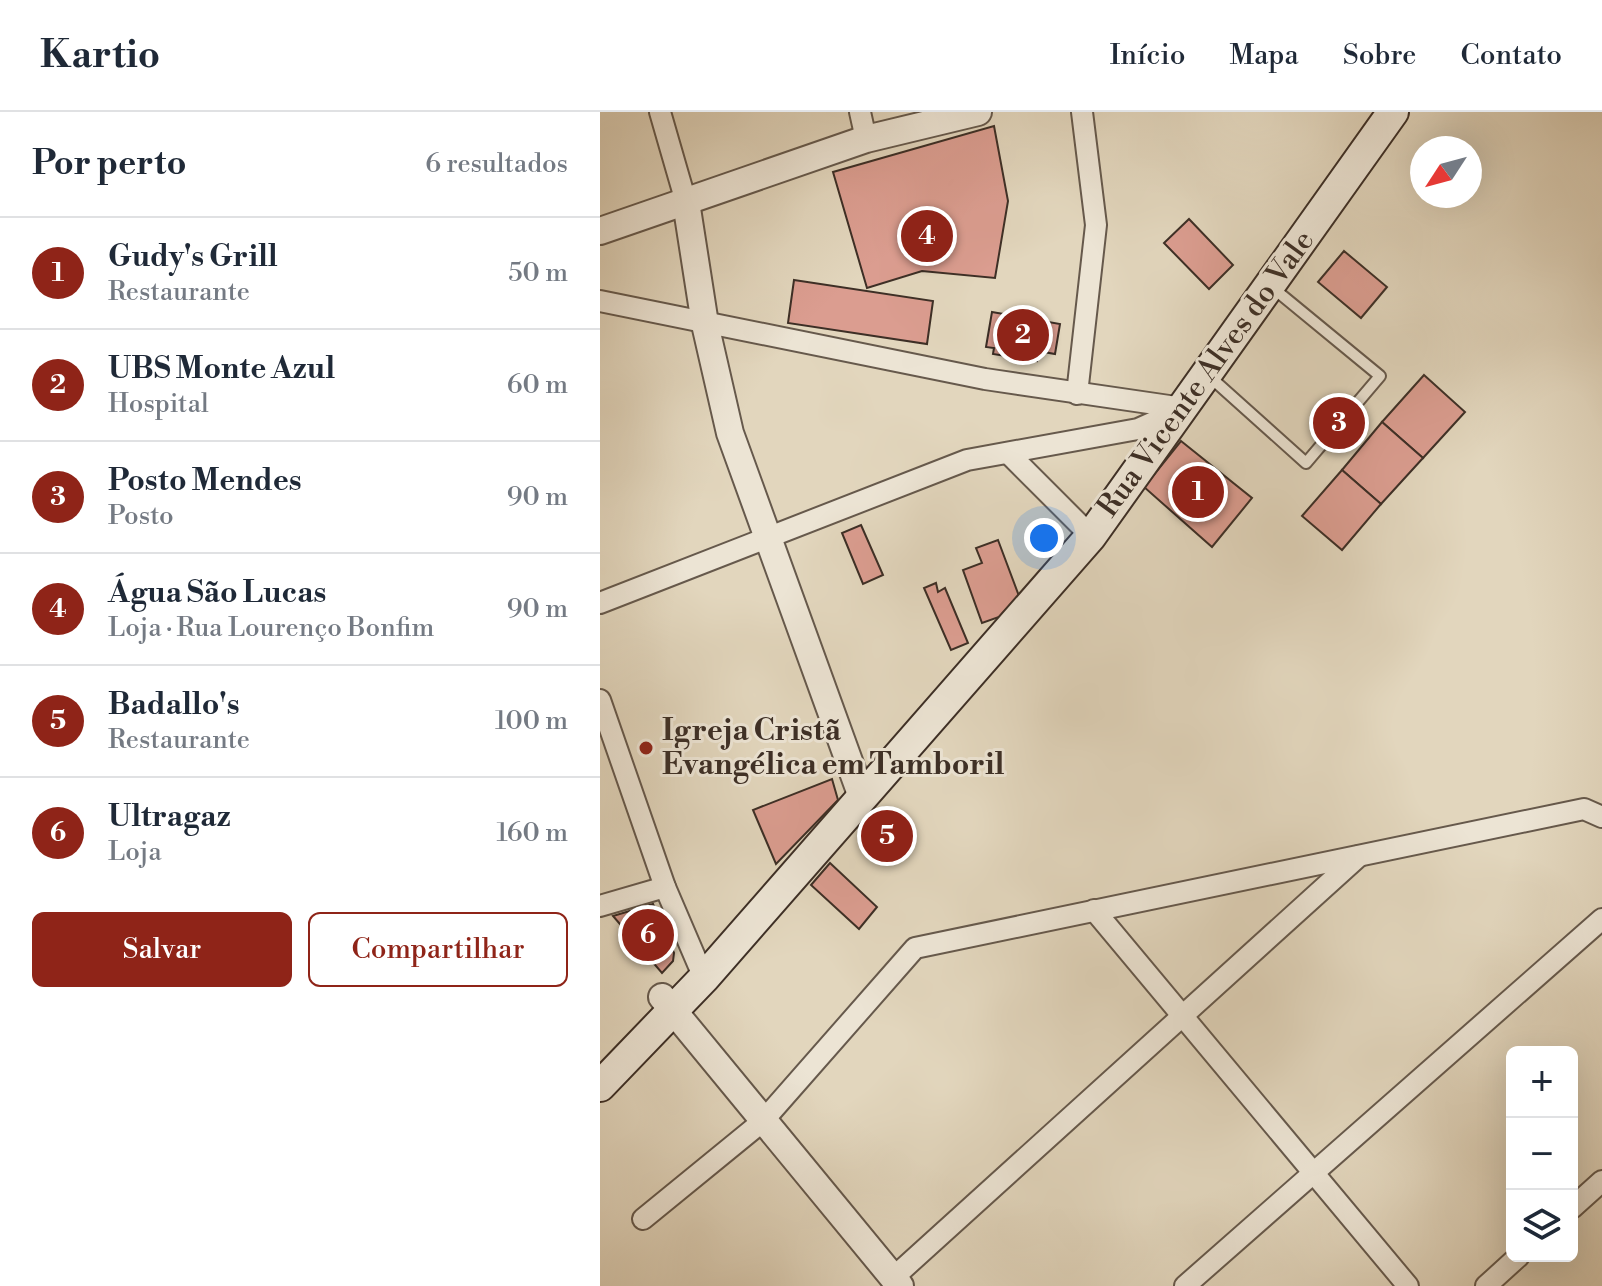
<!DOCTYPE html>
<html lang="pt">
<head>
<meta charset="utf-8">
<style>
	:root { --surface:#fff; --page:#f6f6f7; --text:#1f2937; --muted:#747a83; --line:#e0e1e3; --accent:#8f2418 }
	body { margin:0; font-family:"Libre Bodoni",serif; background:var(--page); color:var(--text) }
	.controls { position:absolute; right:24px; bottom:24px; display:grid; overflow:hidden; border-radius:12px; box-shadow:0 8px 32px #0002 }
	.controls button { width:72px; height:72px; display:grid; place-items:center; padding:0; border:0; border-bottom:2px solid var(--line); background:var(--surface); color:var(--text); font:40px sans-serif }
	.compass { position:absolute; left:810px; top:24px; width:72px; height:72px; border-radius:50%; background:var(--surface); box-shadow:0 8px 32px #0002; rotate:234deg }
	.you { position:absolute; left:444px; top:426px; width:28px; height:28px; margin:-20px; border:6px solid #fff; border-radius:50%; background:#1a73e8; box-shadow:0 0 0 12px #1a73e833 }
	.badge { display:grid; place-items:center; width:52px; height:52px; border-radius:50%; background:var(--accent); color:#fff; font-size:26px; font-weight:700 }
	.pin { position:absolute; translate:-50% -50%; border:4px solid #fff; box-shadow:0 2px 8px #0006 }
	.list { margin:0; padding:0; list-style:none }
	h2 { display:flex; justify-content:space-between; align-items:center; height:104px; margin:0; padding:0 32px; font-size:34px }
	h2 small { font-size:26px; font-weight:400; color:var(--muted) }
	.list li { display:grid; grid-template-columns:52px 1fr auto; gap:24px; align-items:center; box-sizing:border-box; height:112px; padding:0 32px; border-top:2px solid var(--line) }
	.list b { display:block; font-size:30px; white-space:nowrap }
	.list p { margin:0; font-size:26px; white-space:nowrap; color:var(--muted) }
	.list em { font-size:26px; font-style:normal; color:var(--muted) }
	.actions { display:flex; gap:16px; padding:24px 32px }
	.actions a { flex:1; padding:18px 0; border:2px solid var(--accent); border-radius:12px; text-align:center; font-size:28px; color:var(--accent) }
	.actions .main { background:var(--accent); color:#fff }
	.icon { flex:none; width:44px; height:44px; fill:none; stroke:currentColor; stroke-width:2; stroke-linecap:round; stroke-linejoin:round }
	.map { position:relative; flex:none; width:1002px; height:1174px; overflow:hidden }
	header { display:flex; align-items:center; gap:48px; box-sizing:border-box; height:112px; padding:0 40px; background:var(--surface); border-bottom:2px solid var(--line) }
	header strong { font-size:38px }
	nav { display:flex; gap:44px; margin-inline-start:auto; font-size:28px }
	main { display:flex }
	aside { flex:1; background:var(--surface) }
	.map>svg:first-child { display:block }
	.building { fill:#db9d90; stroke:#3d2f26; stroke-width:2 }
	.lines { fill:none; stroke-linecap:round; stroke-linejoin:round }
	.service-casing { stroke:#66594c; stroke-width:14 }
	.minor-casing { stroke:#66594c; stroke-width:24 }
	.tertiary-casing { stroke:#66594c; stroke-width:30 }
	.secondary-casing { stroke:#3d2f26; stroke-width:34 }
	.service { stroke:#ece4d4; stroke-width:10 }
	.minor { stroke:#ece4d4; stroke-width:20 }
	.tertiary { stroke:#ece4d4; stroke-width:26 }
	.secondary { stroke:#ece4d4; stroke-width:30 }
	.poi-dot { fill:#8f2418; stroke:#ece4d4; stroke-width:3 }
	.labels { text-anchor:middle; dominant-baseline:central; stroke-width:6; stroke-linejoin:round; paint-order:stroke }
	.street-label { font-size:30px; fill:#3d2f26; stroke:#ece4d4 }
	.poi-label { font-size:30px; font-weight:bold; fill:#3d2f26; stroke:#ece4d4; text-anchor:start }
</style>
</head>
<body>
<header>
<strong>Kartio</strong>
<nav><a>Início</a><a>Mapa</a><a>Sobre</a><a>Contato</a></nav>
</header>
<main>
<aside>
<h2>Por perto<small>6 resultados</small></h2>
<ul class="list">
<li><span class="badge">1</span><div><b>Gudy's Grill</b><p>Restaurante</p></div><em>50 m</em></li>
<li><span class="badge">2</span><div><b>UBS Monte Azul</b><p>Hospital</p></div><em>60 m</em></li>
<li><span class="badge">3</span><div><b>Posto Mendes</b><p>Posto</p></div><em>90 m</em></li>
<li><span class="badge">4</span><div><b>Água São Lucas</b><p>Loja · Rua Lourenço Bonfim</p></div><em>90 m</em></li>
<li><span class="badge">5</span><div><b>Badallo's</b><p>Restaurante</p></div><em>100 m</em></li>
<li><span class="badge">6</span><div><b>Ultragaz</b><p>Loja</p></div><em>160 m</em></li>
</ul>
<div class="actions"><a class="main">Salvar</a><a>Compartilhar</a></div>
</aside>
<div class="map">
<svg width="1002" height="1174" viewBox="0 0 1002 1174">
	<rect width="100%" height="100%" fill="#e2d6bd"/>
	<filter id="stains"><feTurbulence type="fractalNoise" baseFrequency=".0025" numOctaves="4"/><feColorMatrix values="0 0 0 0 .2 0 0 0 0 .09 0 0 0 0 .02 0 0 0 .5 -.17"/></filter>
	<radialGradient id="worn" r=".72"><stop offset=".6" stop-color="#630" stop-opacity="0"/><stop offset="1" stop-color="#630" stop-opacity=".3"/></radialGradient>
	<g class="building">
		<polygon points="394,14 408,89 395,166 322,159 267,176 233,60"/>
		<polygon points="589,107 633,153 609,177 564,131"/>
		<polygon points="744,139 787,175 761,206 718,170"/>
		<polygon points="194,168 333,189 327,232 188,211"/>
		<polygon points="392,200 460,212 455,242 438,239 437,249 393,242 394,236 386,235"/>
		<polygon points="824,263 865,300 823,346 782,310"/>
		<polygon points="782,310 823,346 781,392 742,358"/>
		<polygon points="581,329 652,386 612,435 544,375"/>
		<polygon points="742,358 781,392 742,438 702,404"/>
		<polygon points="261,413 283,463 263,472 242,421"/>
		<polygon points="398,428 419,484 399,505 382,511 363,458 382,451 376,436"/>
		<polygon points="336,471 338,480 345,476 368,531 351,538 324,476"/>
		<polygon points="232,667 238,688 176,752 153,698"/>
		<polygon points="284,696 314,728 289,752 259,720"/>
		<polygon points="230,751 277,795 259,817 211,773"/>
		<polygon points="53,792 74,841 73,849 62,861 13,804"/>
	</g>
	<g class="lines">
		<defs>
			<polyline id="service" points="609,264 706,351 780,264 673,176"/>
			<g id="minor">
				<polyline points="60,0 86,90"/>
				<polyline points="260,0 266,27"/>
				<polyline points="0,189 385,267 583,296"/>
				<polyline points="477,282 496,113 482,0"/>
				<polyline points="408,341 491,424"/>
				<polyline points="0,491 367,348 538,317 578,299"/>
				<polyline points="0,588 65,775 104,866"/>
				<polyline points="0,794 65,775"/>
				<polyline points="494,798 808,1174"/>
				<polyline points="972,1096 1002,1069"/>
				<polyline points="43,1107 163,1009 315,836 984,697 1002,705"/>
				<polyline points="293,1166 759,744"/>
				<polyline points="585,1174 1002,807"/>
				<polyline points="886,1174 919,1144"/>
			</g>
			<g id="tertiary">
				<polyline points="86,90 105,212 130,321 262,685"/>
				<polyline points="0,119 266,27 378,0"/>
				<polyline points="62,885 300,1174"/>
			</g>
			<polyline id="secondary" points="0,974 104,866 491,424 793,0"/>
		</defs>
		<use href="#service" class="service-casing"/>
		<use href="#minor" class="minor-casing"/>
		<use href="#tertiary" class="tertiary-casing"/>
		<use href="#secondary" class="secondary-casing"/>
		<use href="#service" class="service"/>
		<use href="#minor" class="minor"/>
		<use href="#tertiary" class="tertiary"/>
		<use href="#secondary" class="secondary"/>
	</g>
	<circle class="poi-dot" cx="46" cy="636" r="8"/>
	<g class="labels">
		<g class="street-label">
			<text transform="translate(606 262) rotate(-54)">Rua Vicente Alves do Vale</text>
		</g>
		<g class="poi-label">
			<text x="62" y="619">Igreja Cristã<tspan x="62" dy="34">Evangélica em Tamboril</tspan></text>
		</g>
	</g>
	<rect width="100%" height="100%" filter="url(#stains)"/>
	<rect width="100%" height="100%" fill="url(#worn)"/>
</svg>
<div class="controls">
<button>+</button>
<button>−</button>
<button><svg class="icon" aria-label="layers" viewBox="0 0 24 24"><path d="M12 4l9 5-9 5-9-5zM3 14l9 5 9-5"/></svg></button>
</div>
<svg class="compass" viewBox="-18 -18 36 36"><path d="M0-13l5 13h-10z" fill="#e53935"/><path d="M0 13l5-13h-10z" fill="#747a83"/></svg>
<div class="you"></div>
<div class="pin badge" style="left:598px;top:380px">1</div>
<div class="pin badge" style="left:423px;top:223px">2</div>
<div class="pin badge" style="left:739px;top:311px">3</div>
<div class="pin badge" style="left:327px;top:124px">4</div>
<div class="pin badge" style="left:287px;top:724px">5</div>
<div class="pin badge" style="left:48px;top:823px">6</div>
</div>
</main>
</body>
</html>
